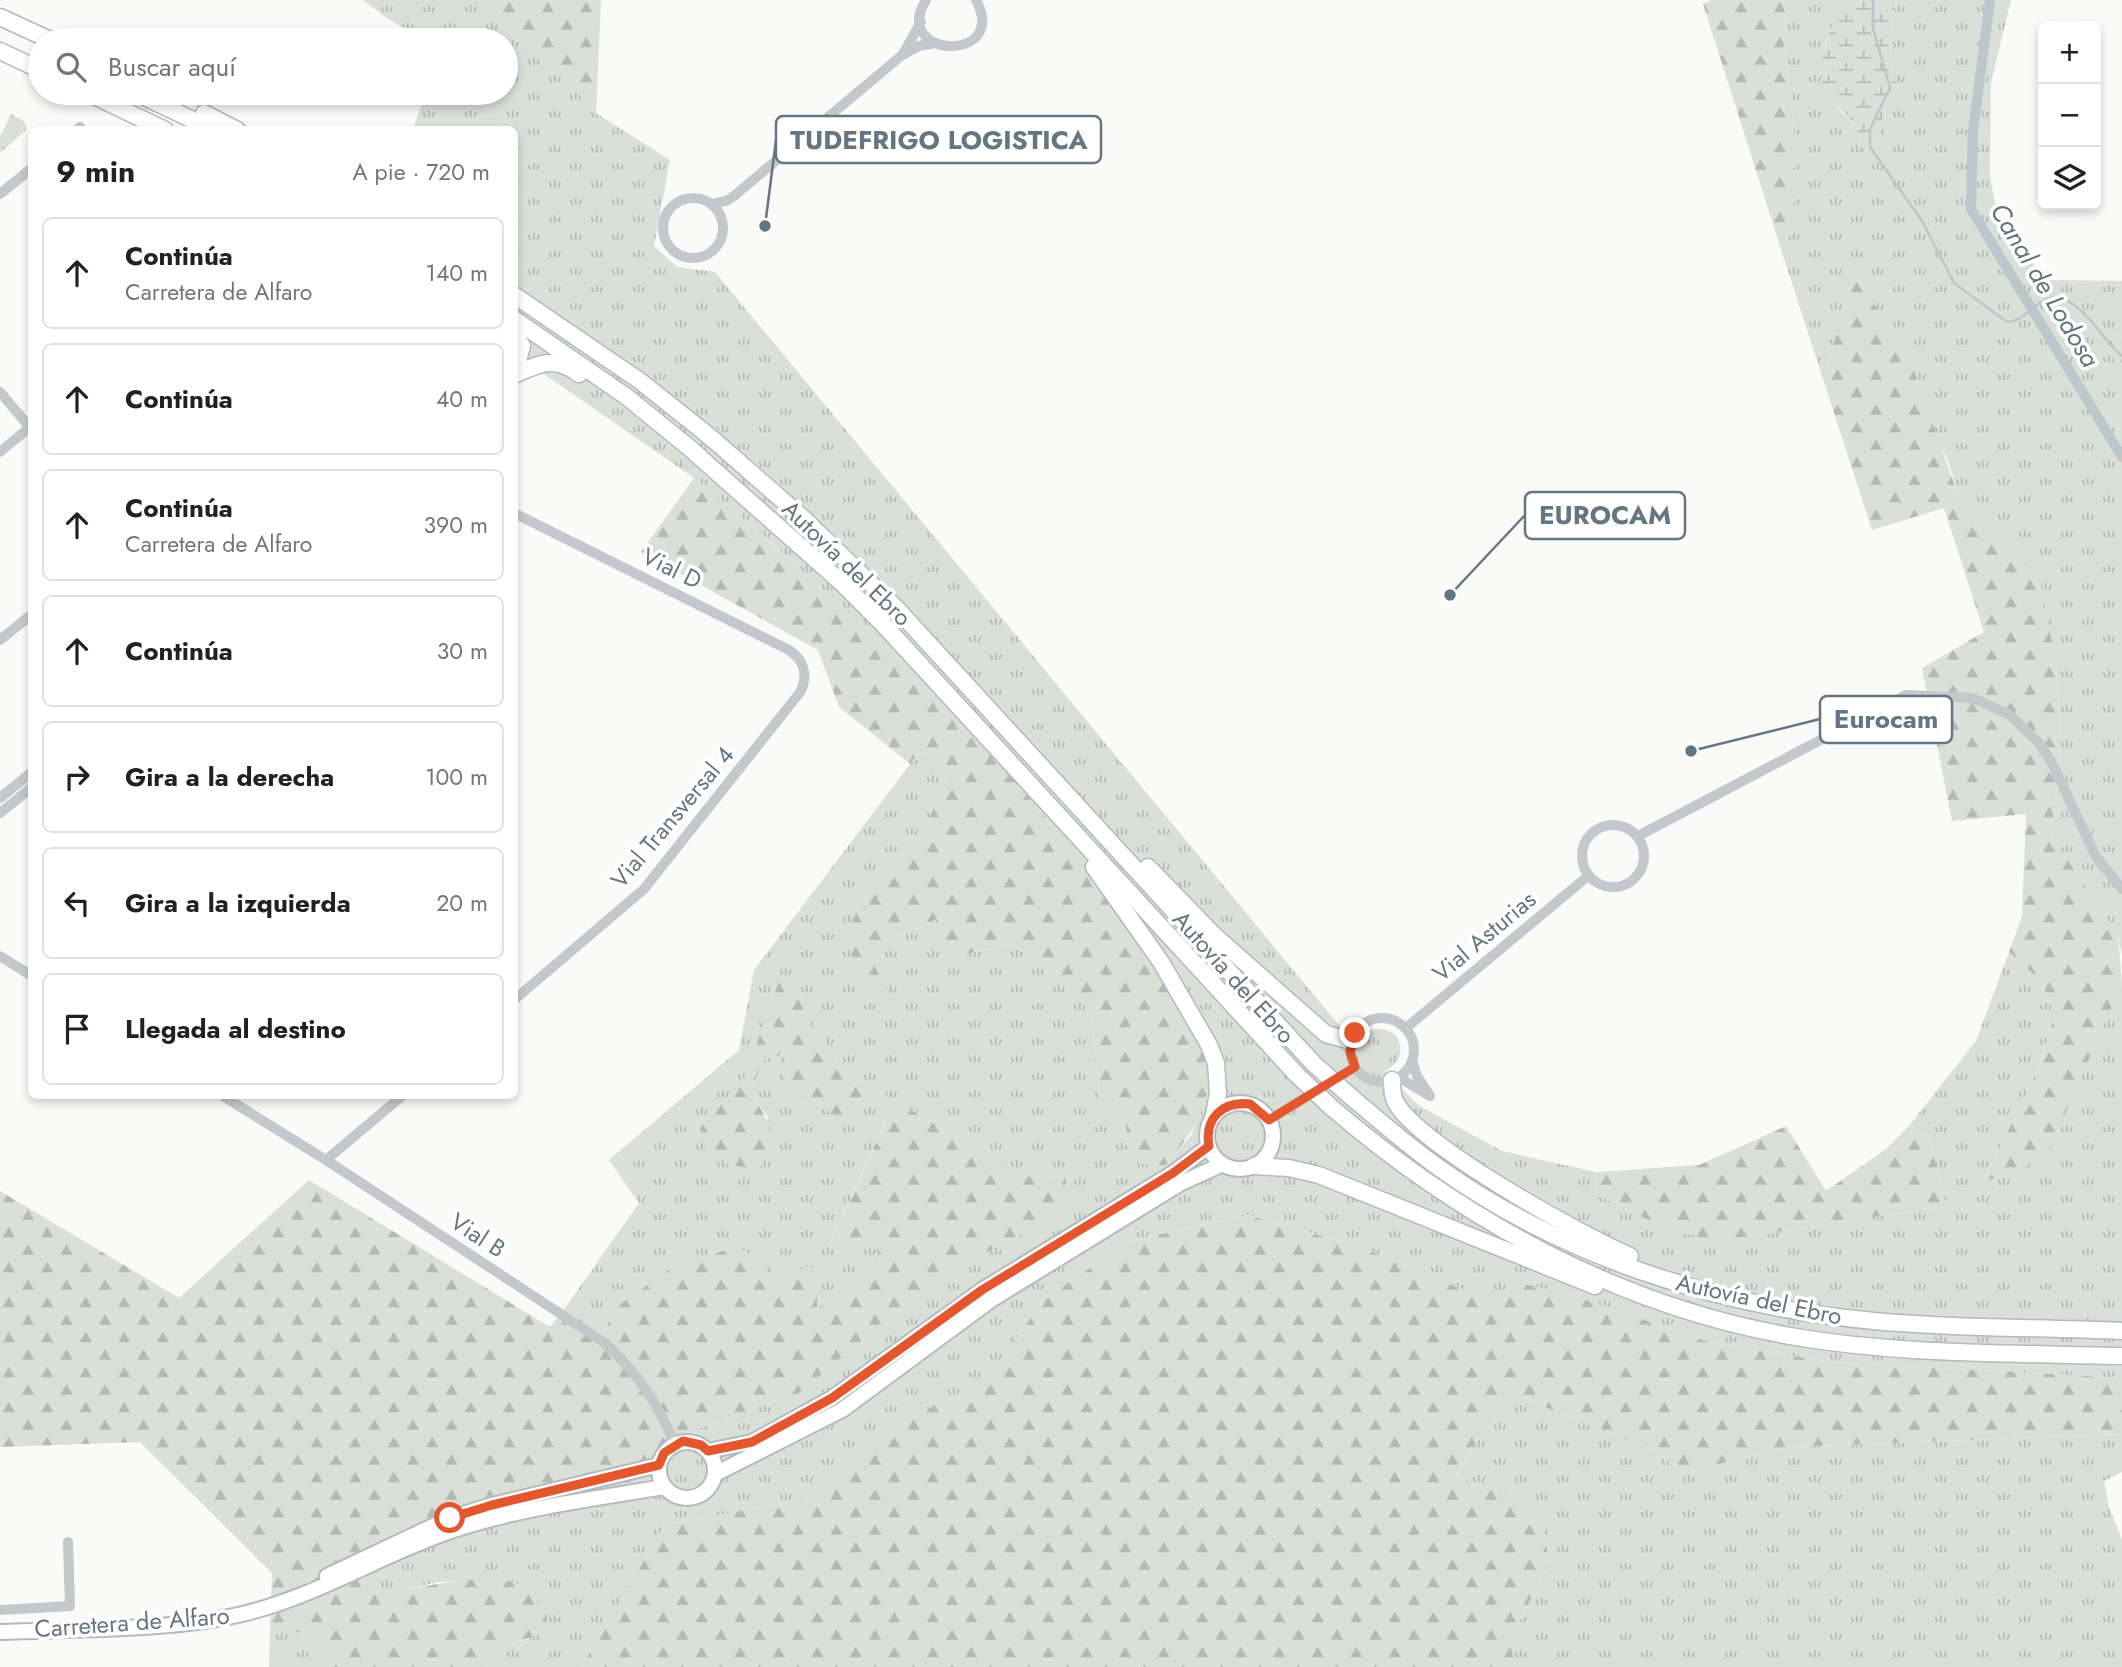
<!DOCTYPE html>
<html lang="es">
<head>
<meta charset="utf-8">
<style>
	:root { --surface:#fff; --page:#f2f2f2; --text:#202124; --muted:#757577; --line:#e0e0e0 }
	body { margin:0; font-family:Jost,sans-serif; background:var(--page); color:var(--text) }
	.controls { position:absolute; right:21px; top:21px; display:grid; overflow:hidden; border-radius:10px; box-shadow:0 4px 10px #0003 }
	.controls button { width:63px; height:63px; display:grid; place-items:center; padding:0; border:0; border-bottom:2px solid var(--line); background:var(--surface); color:var(--text); font:35px sans-serif }
	.stop { position:absolute; width:21px; height:21px; margin:-16px; border:5px solid #e4572e; border-radius:50%; background:#fff }
	.stop.end { background:#e4572e; border-color:#fff; box-shadow:0 2px 7px #0008 }
	.list { margin:0; padding:0; list-style:none }
	h2 { display:flex; justify-content:space-between; align-items:center; height:91px; margin:0; padding:0 28px; font-size:30px }
	h2 small { font-size:23px; font-weight:400; color:var(--muted) }
	.list li { display:grid; grid-template-columns:46px 1fr auto; gap:21px; align-items:center; box-sizing:border-box; height:112px; margin:0 14px 14px; padding:0 14px; border:2px solid var(--line); border-radius:10px }
	.list b { display:block; font-size:26px; white-space:nowrap }
	.list p { margin:0; font-size:23px; white-space:nowrap; color:var(--muted) }
	.list em { font-size:23px; font-style:normal; color:var(--muted) }
	.icon { flex:none; width:38px; height:38px; fill:none; stroke:currentColor; stroke-width:2; stroke-linecap:round; stroke-linejoin:round }
	.map { position:relative; flex:none; width:2122px; height:1667px; overflow:hidden }
	.search { position:absolute; background:var(--surface); box-shadow:0 4px 10px #0003; left:28px; top:28px; width:490px; height:77px; display:flex; align-items:center; gap:18px; box-sizing:border-box; padding:0 24px; border-radius:38px; color:var(--muted); font-size:26px }
	.panel { position:absolute; background:var(--surface); box-shadow:0 4px 10px #0003; left:28px; top:126px; width:490px; height:973px; border-radius:10px }
	.map>svg:first-child { display:block }
	.grass { fill:url(#grass-tufts) }
	.forest { fill:url(#forest-firs) }
	.wetland { fill:url(#wetland-marsh) }
	.lines { fill:none; stroke-linecap:round; stroke-linejoin:round }
	.stream { stroke:#bbc7cb; stroke-width:2.5 }
	.canal { stroke:#bbc7cb; stroke-width:10 }
	.minor-tunnel { stroke:#d5d9db; stroke-width:10; stroke-dasharray:10 5; stroke-linecap:butt }
	.major-casing { stroke:#b5babe; stroke-width:18 }
	.highway-casing { stroke:#b4b9bd; stroke-width:19 }
	.minor { stroke:#c3c8cc; stroke-width:10 }
	.major { stroke:#fff; stroke-width:14 }
	.highway { stroke:#fff; stroke-width:16 }
	.highway-bridge-casing { stroke:#b4b9bd; stroke-width:19; stroke-linecap:butt }
	.highway-bridge { stroke:#fff; stroke-width:16 }
	.route { stroke:#e4572e; stroke-width:9 }
	.labels { text-anchor:middle; dominant-baseline:central; stroke-width:7; stroke-linejoin:round; paint-order:stroke }
	.street-label { font-size:24px; fill:#657683; stroke:#fff }
	.water-label { font-size:26px; font-style:italic; fill:#60757c; stroke:#fff }
	.leader { fill:none; stroke:#657683; stroke-width:2.5 }
	.callout-dot { fill:#657683; stroke:#fff; stroke-width:2.5 }
	.callout { fill:#fff; stroke:#657683; stroke-width:2.5 }
	.callout-label { font-size:26px; text-anchor:middle; font-weight:bold; fill:#657683 }
</style>
</head>
<body>
<div class="map">
<svg width="2122" height="1667" viewBox="0 0 2122 1667">
	<defs>
		<pattern id="grass-tufts" width="24" height="20" patternUnits="userSpaceOnUse" patternTransform="scale(1.75)"><rect width="24" height="20" fill="#dadfd7"/><path d="M3 7l-1-3M5 7V3M7 7l1-3M15 17l-1-3M17 17v-4M19 17l1-3" fill="none" stroke="#b4b9b4"/></pattern>
		<pattern id="forest-firs" width="22" height="20" patternUnits="userSpaceOnUse" patternTransform="scale(1.75)"><rect width="22" height="20" fill="#dadfd7"/><path d="M5 1l3.5 6h-7zM16 11l3.5 6h-7z" fill="#b4b9b4"/></pattern>
		<pattern id="wetland-marsh" width="20" height="14" patternUnits="userSpaceOnUse" patternTransform="scale(1.75)"><rect width="20" height="14" fill="#dadfd7"/><path d="M1 5h8M5 5V1M11 12h8M15 12V8" fill="none" stroke="#b4b9b4"/></pattern>
	</defs>
	<rect width="100%" height="100%" fill="#fafaf8"/>
	<g class="grass">
		<path d="M363,0h114l25,17 47,41 47,55 74,47 -16,86 23,21 38,5 623,752 20,19c9,-15 22,-19 38,-8 8,15 5,28 -11,36l33,34 84,46 94,21 1,23 121,46 228,-35 -17,-70 -21,-9 68,-86 33,-89 32,29 14,33 -16,53 -55,113 111,-139 27,-58v395l-292,-16 -121,-20 -143,-49 -76,8 -129,-54 -114,-32 -117,26 -86,58 -55,78 -104,55 -81,67 -139,26 -84,142h-95l23,-23 21,-5 -46,-59 -47,2 -48,13 -13,-7 13,-21 70,-33 61,-17 121,-24 37,4 -1,-7 -11,-14 25,-45 108,-38 85,-71 83,-60 68,-34 30,-21v-29l-43,-2 -182,-108 -10,-20 -23,-26 -8,-34 -36,46 -18,43 -45,51 69,-9 -19,-27 14,-32 18,-5 5,33 67,16 25,-1 7,17 -57,125 45,-5 6,21 -45,40 -18,8v-24l-45,-3 -154,24 -16,28 -44,-16 81,-115 -30,-43 130,-110 15,-80 163,-215 14,-5 15,28 -19,46 -70,84 -10,37 58,64 -19,-21 -11,-21 10,-25 62,-27 -6,30 2,19 23,-10 45,-10 37,17 43,52 9,84 26,27 1,23 39,18 26,-31 16,-53 -326,-437 -105,-96 -83,-70 -179,-124 -1,-224 -101,-1 13,-36h80v-53c-69,0 -87,5 -143,-40z"/>
		<polygon points="1785,0 1838,0 1836,17 1825,44 1836,106 1858,129 1864,152 1880,137 1884,108 1898,93 1890,53 1896,0 2011,0 1991,83 1990,176 2000,230 2049,280 2122,281 2122,338 2115,333 2103,351 2122,365 2122,956 2118,936 2051,835 2061,744 2056,663 2000,533 1960,500 1948,461 1853,271 1824,382 1780,246 1795,229 1795,138 1784,41"/>
		<polygon points="11,114 24,121 27,129 0,153 0,137"/>
		<polygon points="1512,1394 1658,1452 1682,1473 1789,1447 2122,1434 2122,1472 2104,1481 2109,1507 2122,1540 2122,1667 1515,1667 1510,1641 1549,1562 1456,1478 1483,1430"/>
		<polygon points="270,1632 296,1632 315,1638 331,1667 269,1667"/>
	</g>
	<g class="forest">
		<path d="M477,0h124l-5,113c-36,-43 -72,-82 -119,-113z"/>
		<polygon points="1711,0 1785,0 1784,41 1795,138 1795,229 1780,246 1703,4"/>
		<polygon points="1853,270 1911,363 1960,500 2000,533 2040,580 2056,663 2061,744 2051,835 2118,936 2122,983 2050,1148 2013,1176 1984,1180 2039,1067 2055,1014 2041,981 2009,952 2022,916 2026,814 1952,821 1922,668 1984,632 1944,508 1872,530 1824,382"/>
		<polygon points="2115,333 2122,338 2122,365 2103,351"/>
		<path d="M694,478c176,147 365,320 478,521 13,23 38,55 36,82 -1,32 -23,61 -42,84l-27,-1 -12,-17 -1,-23 -26,-27 -9,-84 -43,-52 -37,-17 -45,10 -24,11 -1,-20 5,-30 -61,27 -10,25 11,21 20,22 -17,-1 -25,-26 -17,-38 10,-37 70,-84 19,-46 -15,-28 -14,5 -7,9 -71,-57 -21,-57 -177,-98z"/>
		<path d="M781,975l18,13 8,34 23,26 10,20 182,108 44,2 -1,29 -30,21 -68,34 -83,60 -85,71 -108,38 -16,30 2,37 -36,-5 -121,24 -61,17 -70,33 -12,20 12,7c30,-7 108,-25 135,-7 8,6 16,16 23,24l-1,22 -37,11 -23,23h-155l-16,-29 -19,-6h-26l2,-59 -132,-131 -140,5v-256l179,107 130,-118 241,147 12,-15 43,26 -3,-4 16,-28 60,-43 61,-16 26,19 7,16 39,-17 6,20v23l18,-7 45,-40 -6,-21 -45,6 57,-125 -7,-17h-25l-15,13 -52,-29 -6,-33 -17,5 -14,32c19,27 29,47 8,78l-30,-6 -24,-17 -4,-19 45,-51z"/>
		<polygon points="1786,1126 1826,1191 1886,1149 1908,1127 1929,1136 1946,1206 1718,1241 1671,1231 1597,1195 1596,1172 1699,1165"/>
		<polygon points="1247,1215 1361,1247 1490,1301 1518,1283 1566,1293 1709,1342 1830,1362 2122,1378 2122,1434 1789,1447 1682,1473 1658,1452 1512,1394 1483,1430 1456,1477 1540,1508 1549,1562 1510,1641 1515,1667 581,1667 665,1525 804,1499 885,1432 989,1377 1044,1299 1130,1241"/>
	</g>
	<path class="wetland" d="M1838,0h58l-6,53 9,40 -15,15 -4,29 -17,15c-1,-6 -2,-15 -5,-21 -9,-19 -36,-32 -37,-55 -1,-27 14,-50 17,-76z"/>
	<g class="lines">
		<path class="stream" d="M1873,0v28l17,60 -20,41v18l52,74 32,62 53,39c17,0 27,-20 43,-24 28,-6 53,43 72,58"/>
		<polyline class="canal" points="1990,0 1973,131 1971,209 2122,457"/>
		<polyline class="minor-tunnel" points="686,469 718,429"/>
		<defs>
			<g id="major">
				<circle cx="1240" cy="1136" r="33"/>
				<circle cx="687" cy="1470" r="28"/>
				<polyline points="708,1451 752,1442 832,1398 982,1290 1173,1173 1209,1146"/>
				<polyline points="715,1474 842,1410 991,1300 1181,1183 1223,1164"/>
				<polyline points="327,1576 450,1518 492,1505 659,1465"/>
				<path d="M0,1632c77,-3 164,-1 238,-17 76,-17 140,-59 213,-84 68,-23 142,-32 213,-44"/>
			</g>
			<g id="highway">
				<polyline points="0,17 50,40"/>
				<polyline points="0,51 40,70"/>
				<polyline points="88,93 165,130"/>
				<polyline points="136,93 214,130"/>
				<polyline points="204,113 237,130"/>
				<polyline points="514,295 640,381 704,432"/>
				<polyline points="514,319 627,397 692,450"/>
				<polyline points="514,333 522,346 514,375"/>
				<path d="M514,375c26,-12 41,-19 65,-1"/>
				<polyline points="716,442 804,519 897,609 1314,1064"/>
				<polyline points="704,461 843,584 882,623 1297,1075"/>
				<polyline points="1094,867 1161,962 1209,1045 1216,1063 1218,1093 1214,1115"/>
				<polyline points="1148,867 1215,936 1326,1034 1351,1041"/>
				<path d="M1392,1080c0,7 0,15 3,21 21,43 188,135 235,155"/>
				<path d="M1349,1095c28,24 56,48 86,70 127,92 284,142 439,156 82,8 165,6 248,10"/>
				<path d="M1332,1108c131,112 287,198 458,228 109,19 222,17 332,20"/>
				<polyline points="1254,1166 1289,1168 1319,1175 1595,1286"/>
			</g>
		</defs>
		<use href="#major" class="major-casing"/>
		<use href="#highway" class="highway-casing"/>
		<g class="minor">
			<path d="M926,0c-36,59 84,64 50,0"/>
			<polyline points="903,54 921,22"/>
			<polyline points="77,130 80,127"/>
			<polyline points="0,194 32,168"/>
			<circle cx="693" cy="228" r="30"/>
			<polyline points="712,204 726,201 734,196 901,56 919,46 935,43"/>
			<polyline points="0,392 32,430"/>
			<polyline points="0,452 30,427"/>
			<path d="M514,513l275,137c15,10 19,25 12,41l-157,198 -130,111"/>
			<polyline points="0,640 32,614"/>
			<polyline points="0,798 32,772"/>
			<polyline points="0,813 32,787"/>
			<circle cx="1613" cy="856" r="31"/>
			<polyline points="1638,836 1906,695 1973,698 2010,715 2039,743 2052,763 2096,857 2122,889"/>
			<polyline points="0,956 32,976"/>
			<circle cx="1382" cy="1050" r="32"/>
			<polyline points="1406,1028 1588,876"/>
			<polyline points="1398,1077 1430,1096 1417,1076 1412,1061"/>
			<path d="M223,1096l103,64 279,183c34,32 51,58 70,101"/>
			<polyline points="1269,1120 1355,1067"/>
			<polyline points="326,1160 402,1096"/>
			<polyline points="0,1610 70,1606 68,1542"/>
		</g>
		<use href="#major" class="major"/>
		<use href="#highway" class="highway"/>
		<defs>
			<g id="highway-bridge">
				<polyline points="704,432 716,442"/>
				<polyline points="692,450 704,461"/>
				<polyline points="1314,1064 1349,1095"/>
				<polyline points="1297,1075 1332,1108"/>
			</g>
		</defs>
		<use href="#highway-bridge" class="highway-bridge-casing"/>
		<use href="#highway-bridge" class="highway-bridge"/>
	</g>
	<g class="lines">
		<path class="route" d="M450,1518l42,-13 167,-40 5,-12 19,-12 18,4 7,6 44,-9 80,-44 150,-108 191,-117 36,-27c-5,-28 14,-45 41,-42l19,16 86,-53 -5,-15 5,-19"/>
	</g>
	<g class="labels">
		<g class="street-label">
			<text transform="translate(847 563) rotate(44)">Autovía del Ebro</text>
			<text transform="translate(672 568) rotate(26)">Vial D</text>
			<text transform="translate(672 817) rotate(-50)">Vial Transversal 4</text>
			<text transform="translate(1484 936) rotate(-40)">Vial Asturias</text>
			<text transform="translate(1234 977) rotate(48)">Autovía del Ebro</text>
			<text transform="translate(478 1235) rotate(33)">Vial B</text>
			<text transform="translate(1759 1299) rotate(12)">Autovía del Ebro</text>
			<text transform="translate(132 1622) rotate(-4)">Carretera de Alfaro</text>
		</g>
		<g class="water-label">
			<text transform="translate(2045 285) rotate(59)">Canal de Lodosa</text>
		</g>
	</g>
	<path class="leader" d="M765 226L776 140M1450 595L1525 515M1691 751L1820 719"/>
	<g class="callout-dot">
		<circle cx="765" cy="226" r="7"/>
		<circle cx="1450" cy="595" r="7"/>
		<circle cx="1691" cy="751" r="7"/>
	</g>
	<g class="callout">
		<rect x="776" y="116" width="325" height="47" rx="7"/>
		<rect x="1525" y="492" width="160" height="47" rx="7"/>
		<rect x="1820" y="696" width="132" height="47" rx="7"/>
	</g>
	<g class="callout-label">
		<text x="939" y="149">TUDEFRIGO LOGISTICA</text>
		<text x="1605" y="524">EUROCAM</text>
		<text x="1886" y="728">Eurocam</text>
	</g>
</svg>
<div class="controls">
<button>+</button>
<button>−</button>
<button><svg class="icon" aria-label="layers" viewBox="0 0 24 24"><path d="M12 4l9 5-9 5-9-5zM3 14l9 5 9-5"/></svg></button>
</div>
<div class="stop" style="left:450px;top:1518px"></div>
<div class="stop end" style="left:1355px;top:1033px"></div>
<div class="search"><svg class="icon" aria-label="search" viewBox="0 0 24 24"><circle cx="10" cy="10" r="6"/><path d="M15 15l6 6"/></svg>Buscar aquí</div>
<section class="panel">
<h2>9 min<small>A pie · 720 m</small></h2>
<ul class="list">
<li><svg class="icon" aria-label="ahead" viewBox="0 0 24 24"><path d="M12 20V5M6 11l6-6 6 6"/></svg><div><b>Continúa</b><p>Carretera de Alfaro</p></div><em>140 m</em></li>
<li><svg class="icon" aria-label="ahead" viewBox="0 0 24 24"><path d="M12 20V5M6 11l6-6 6 6"/></svg><div><b>Continúa</b></div><em>40 m</em></li>
<li><svg class="icon" aria-label="ahead" viewBox="0 0 24 24"><path d="M12 20V5M6 11l6-6 6 6"/></svg><div><b>Continúa</b><p>Carretera de Alfaro</p></div><em>390 m</em></li>
<li><svg class="icon" aria-label="ahead" viewBox="0 0 24 24"><path d="M12 20V5M6 11l6-6 6 6"/></svg><div><b>Continúa</b></div><em>30 m</em></li>
<li><svg class="icon" aria-label="right" viewBox="0 0 24 24"><path d="M7 20v-9h11M14 6l5 5-5 5"/></svg><div><b>Gira a la derecha</b></div><em>100 m</em></li>
<li><svg class="icon" aria-label="left" viewBox="0 0 24 24"><path d="M17 20v-9H6M10 6l-5 5 5 5"/></svg><div><b>Gira a la izquierda</b></div><em>20 m</em></li>
<li><svg class="icon" aria-label="arrive" viewBox="0 0 24 24"><path d="M6 21V4h12l-3 4 3 4H6"/></svg><div><b>Llegada al destino</b></div></li>
</ul>
</section>
</div>
</body>
</html>
